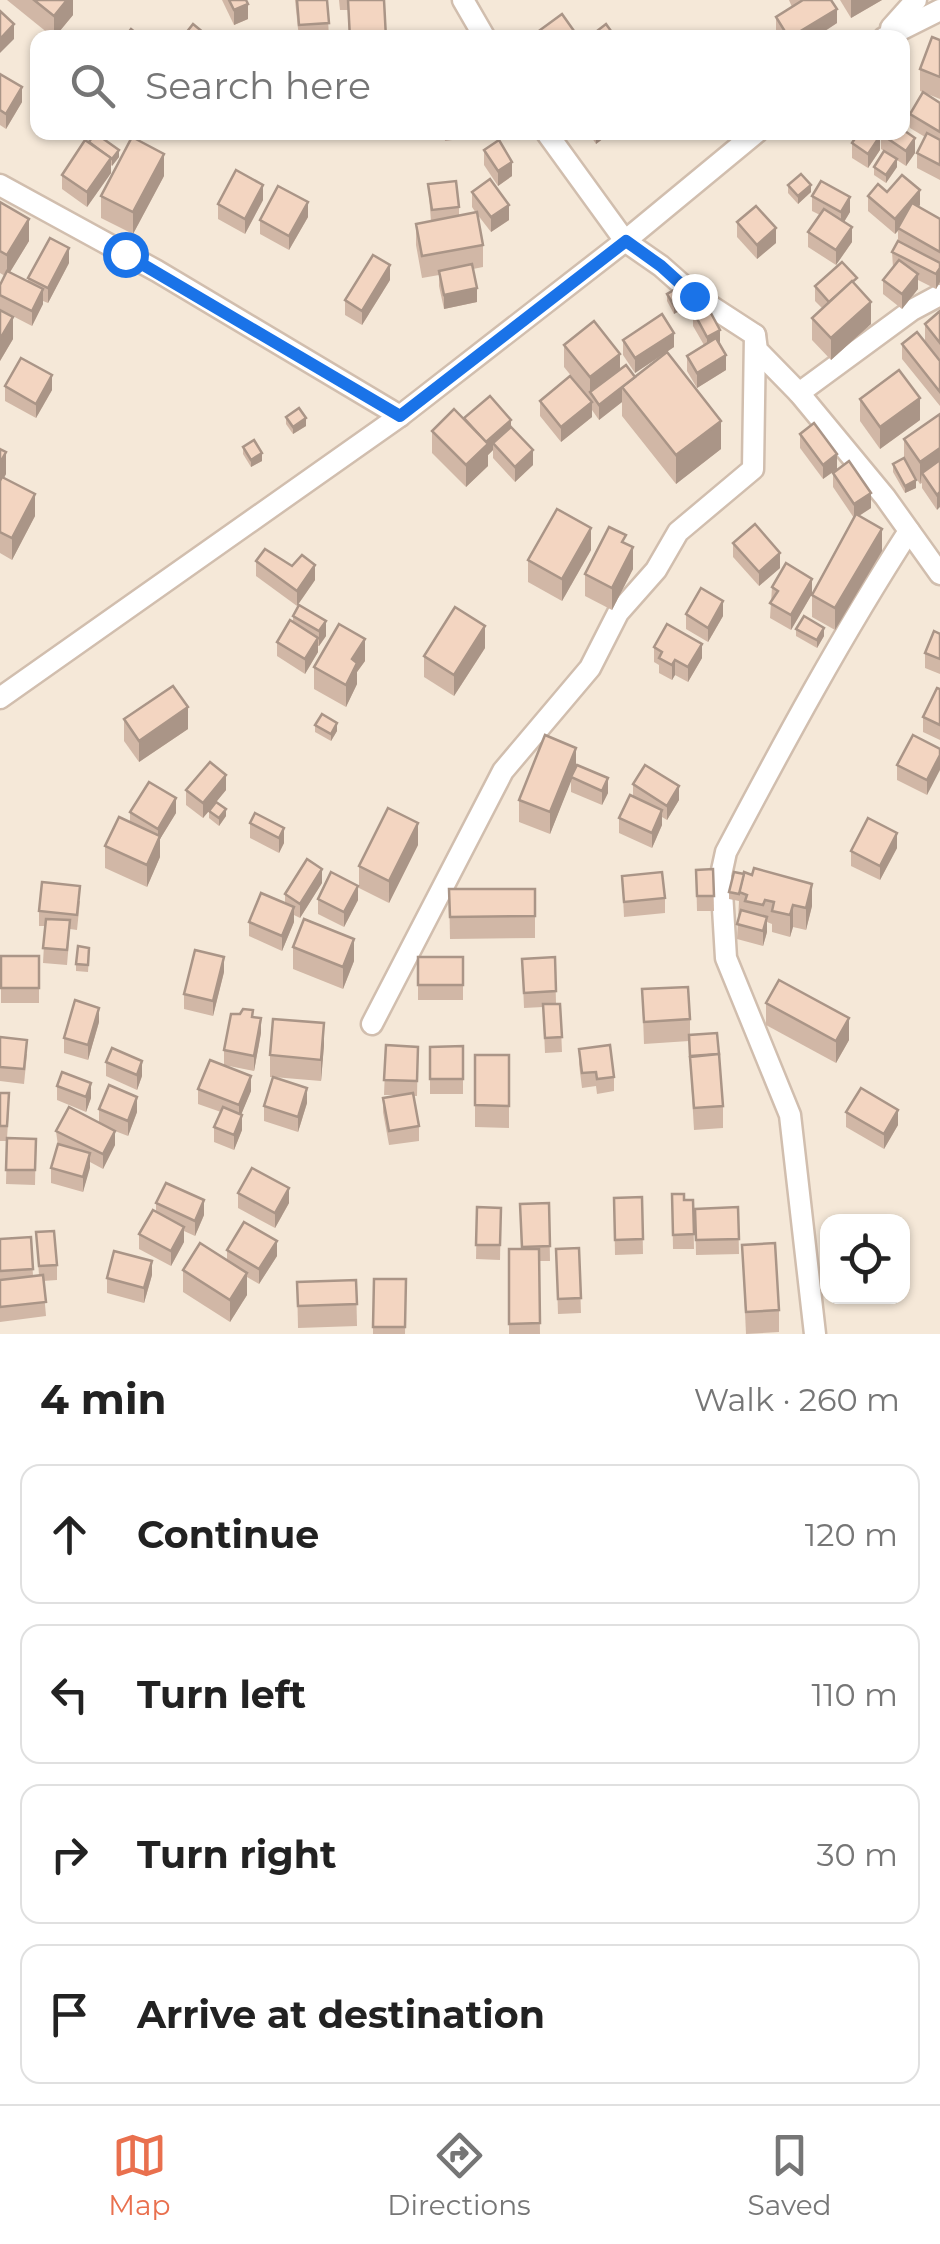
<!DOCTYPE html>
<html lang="en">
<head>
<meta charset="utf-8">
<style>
	:root { --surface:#fff; --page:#f2f2f2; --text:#222; --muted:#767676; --line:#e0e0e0; --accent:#e9704e }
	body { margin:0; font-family:Montserrat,sans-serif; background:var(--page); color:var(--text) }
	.controls { position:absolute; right:30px; bottom:30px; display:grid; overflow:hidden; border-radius:20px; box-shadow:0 2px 8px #0004 }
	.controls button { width:90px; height:90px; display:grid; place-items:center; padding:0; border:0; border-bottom:2px solid var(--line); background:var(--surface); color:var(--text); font:50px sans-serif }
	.stop { position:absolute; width:30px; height:30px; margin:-22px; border:8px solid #1a73e8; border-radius:50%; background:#fff }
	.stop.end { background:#1a73e8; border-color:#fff; box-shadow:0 2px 10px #0008 }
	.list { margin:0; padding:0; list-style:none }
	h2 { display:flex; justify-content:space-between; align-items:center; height:130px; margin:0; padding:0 40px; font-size:42px }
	h2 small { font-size:32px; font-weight:400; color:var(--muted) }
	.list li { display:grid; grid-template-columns:65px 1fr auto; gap:30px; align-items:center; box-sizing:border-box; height:140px; margin:0 20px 20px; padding:0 20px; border:2px solid var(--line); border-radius:20px }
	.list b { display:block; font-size:38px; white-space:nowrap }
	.list em { font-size:32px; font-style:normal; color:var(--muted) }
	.icon { flex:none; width:55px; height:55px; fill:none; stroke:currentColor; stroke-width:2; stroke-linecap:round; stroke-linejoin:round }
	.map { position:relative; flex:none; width:940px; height:1334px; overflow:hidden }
	.search { position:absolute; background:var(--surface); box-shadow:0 2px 8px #0004; left:30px; right:30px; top:30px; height:110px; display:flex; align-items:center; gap:25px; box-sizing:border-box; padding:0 35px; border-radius:20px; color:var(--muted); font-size:38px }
	.sheet { height:770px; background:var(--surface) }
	nav { display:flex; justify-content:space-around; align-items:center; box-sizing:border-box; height:140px; border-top:2px solid var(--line); background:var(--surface); font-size:28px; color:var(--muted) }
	nav a { display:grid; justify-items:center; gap:5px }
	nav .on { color:var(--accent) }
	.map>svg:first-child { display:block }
	.residential { fill:#f5e8d8; fill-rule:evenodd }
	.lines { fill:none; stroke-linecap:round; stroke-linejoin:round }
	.street-casing { stroke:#d1beae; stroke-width:25 }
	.street { stroke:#fff; stroke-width:20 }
	.wall { fill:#d1b7a6 }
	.shaded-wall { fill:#aa9587 }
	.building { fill:#f3d5c1; stroke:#aa9587; stroke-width:2.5 }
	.route { stroke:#1a73e8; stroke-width:12 }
</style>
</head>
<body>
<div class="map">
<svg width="940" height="1334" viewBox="0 0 940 1334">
	<rect width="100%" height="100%" fill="#fdf6ea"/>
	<path class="residential" d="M0,0h940v1334h-940zM38,38h864v94h-864zM828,1222h74v74h-74z"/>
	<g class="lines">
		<defs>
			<g id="street">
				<polyline points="463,0 485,38"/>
				<polyline points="891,28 916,0"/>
				<polyline points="884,38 940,10"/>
				<polyline points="546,132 625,241 661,266 695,296 755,335 757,350 799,393 885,497 940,574"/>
				<polyline points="0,185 157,271 400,416"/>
				<polyline points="799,393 912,310 940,295"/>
				<polyline points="0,698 400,416 625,241 757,132"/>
				<polyline points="372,1024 503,771 590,668 618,613 656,570 678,532 753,469 755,335"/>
				<path d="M815,1334l-25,-219 -64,-157 -5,-83 5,-23c58,-110 116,-217 183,-321"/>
			</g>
		</defs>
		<use href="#street" class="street-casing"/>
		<use href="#street" class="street"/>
	</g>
	<g class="wall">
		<polygon points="7,0 73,0 73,15 54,38"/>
		<polygon points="222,0 246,0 248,19 234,25"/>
		<polygon points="295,0 327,0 329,38 299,38"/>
		<polygon points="339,0 384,0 386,38 349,38 348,10 340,10"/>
		<polygon points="789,0 831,0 837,23 822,33 825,38 779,38 776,32 776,17 792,7"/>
		<polygon points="840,0 882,0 851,18"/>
		<polygon points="940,40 940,99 920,91 920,69"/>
		<polygon points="0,74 22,102 6,129 0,125"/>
		<polygon points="940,103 940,180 917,168 917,153 925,137 910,128 910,114"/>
		<polygon points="444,132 496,132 496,134 445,141"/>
		<polygon points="588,132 612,132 596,144"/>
		<polygon points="881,134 915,153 906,166 897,160 897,167 886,183 874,175 874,167 887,153 881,149"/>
		<polygon points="85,140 119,157 112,166 111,165 111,173 87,207 62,189 62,175"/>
		<polygon points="852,143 880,150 868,168 852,158"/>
		<polygon points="484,150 512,176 498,186 484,165"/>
		<polygon points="164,176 133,234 101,218 101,196"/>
		<polygon points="428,184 459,207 459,216 476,213 472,207 472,192 509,220 491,232 477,214 483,245 483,267 473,269 477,302 444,309 439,286 439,275 422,278 416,245 416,224 431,221"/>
		<polygon points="788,185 811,192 798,204 788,193"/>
		<polygon points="887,192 920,205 918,207 940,219 940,282 936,289 918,280 918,289 902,309 883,294 883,280 893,267 892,252 898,241 898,231 895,234 868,211 868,196"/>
		<polygon points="812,196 850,212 844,222 852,242 836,265 808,247 808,232 820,215 812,211"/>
		<polygon points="263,200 245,234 218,219 218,204"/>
		<polygon points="0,202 29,241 10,272 28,282 28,278 69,263 48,303 43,301 43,304 32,326 1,310 13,339 0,361 0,285 5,276 0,273"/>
		<polygon points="308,217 289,250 260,234 260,220"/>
		<polygon points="737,222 776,243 757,259 737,237"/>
		<polygon points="390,280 362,325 345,315 345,300"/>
		<polygon points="815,286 857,286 871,324 831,360 812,340 812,318 822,308 815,301"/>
		<polygon points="667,294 688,306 674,314 667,301"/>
		<polygon points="693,311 720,345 726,370 697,388 687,371 687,356 704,345 693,326"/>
		<polygon points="940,311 940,406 902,359 902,344 925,342 925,324"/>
		<polygon points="623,340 674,347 635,373 623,355"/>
		<polygon points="564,345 635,377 721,449 676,484 622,416 622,402 599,420 592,410 592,417 561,442 540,416 540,401 590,399 564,367"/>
		<polygon points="5,386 52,390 36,418 5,401"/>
		<polygon points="860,399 920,420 880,449 860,421"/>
		<polygon points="940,414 937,510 922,488 922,483 920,484 908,466 916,488 905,493 893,472 893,464 904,459 904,439"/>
		<polygon points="286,417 306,426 293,434 286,424"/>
		<polygon points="464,419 511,427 533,465 515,482 493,458 493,450 488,455 488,466 466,487 432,453 432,431"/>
		<polygon points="800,434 837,469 823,479 800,448"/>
		<polygon points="243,447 262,461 251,467 243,454"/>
		<polygon points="0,449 6,474 4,478 35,516 12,560 0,553"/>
		<polygon points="833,473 871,508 859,516 882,551 835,630 812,617 812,595 854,518 833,487"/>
		<polygon points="733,543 780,568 759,586 733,557"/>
		<polygon points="626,544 633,569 612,610 585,596 585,574"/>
		<polygon points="591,550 562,601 528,582 528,560"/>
		<polygon points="256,561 315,580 297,606 256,576"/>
		<polygon points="772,587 812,594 791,630 770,618"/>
		<polygon points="686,614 723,616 708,642 686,629"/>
		<polygon points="293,616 326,636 319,646 318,646 318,652 305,674 277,656 277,642 293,622"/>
		<polygon points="796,629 824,636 817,648 796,636"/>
		<polygon points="940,634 940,674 925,668 925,653"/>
		<polygon points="654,647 702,658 688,682 675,675 672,680 659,673 659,665 654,662"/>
		<polygon points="485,648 454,696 424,677 424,656"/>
		<polygon points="365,661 357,672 357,684 346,707 314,689 314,667"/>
		<polygon points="940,689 940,740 923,732 923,717"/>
		<polygon points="124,719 188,729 139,762 124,741"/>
		<polygon points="315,725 337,731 331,741 315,732"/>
		<polygon points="940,749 927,795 897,780 897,765"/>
		<polygon points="576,767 608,793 602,805 571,792 571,780 550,834 519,822 519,800"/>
		<polygon points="633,784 679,800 667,820 662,817 662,825 652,848 619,833 619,818 633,797"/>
		<polygon points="186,790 226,790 216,802 226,816 219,826 209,818 209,811 203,818 186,805"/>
		<polygon points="130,812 176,813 160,839 160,857 147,887 105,868 105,846 130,822"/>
		<polygon points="255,813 284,843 279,853 250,838 250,823"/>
		<polygon points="418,845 389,903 359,888 359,866"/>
		<polygon points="897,848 880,880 851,866 851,851"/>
		<polygon points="713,869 714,911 697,911 696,870"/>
		<polygon points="734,872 812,906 806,930 793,927 790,937 772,932 772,924 767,922 767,932 763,946 737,939 739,901 729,899 729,892"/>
		<polygon points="622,876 665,898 665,913 624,917"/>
		<polygon points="322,883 300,918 294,915 294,922 282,951 249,936 249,922 285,903 285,894"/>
		<polygon points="449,889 535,889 535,938 450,939"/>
		<polygon points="318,899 358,900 344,927 318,914"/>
		<polygon points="80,901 77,930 70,929 67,965 43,963 45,926 39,926 39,911"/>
		<polygon points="293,947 354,961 343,989 293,969"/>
		<polygon points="89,955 88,972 76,971 76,964"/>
		<rect x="1" y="956" width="38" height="47"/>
		<rect x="418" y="957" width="45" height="43"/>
		<polygon points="555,957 556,1004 560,1004 562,1052 545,1053 543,1007 524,1008 522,959"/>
		<polygon points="224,972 213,1016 184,1009 184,994"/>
		<polygon points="642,989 690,1019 690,1035 723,1106 723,1128 694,1130 689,1041 644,1044"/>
		<polygon points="766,1003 849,1040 836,1063 766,1025"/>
		<polygon points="99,1022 88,1060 64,1053 64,1038"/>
		<polygon points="261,1033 254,1071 224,1065 224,1050"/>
		<polygon points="0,1037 27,1054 24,1084 0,1081"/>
		<polygon points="324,1045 321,1081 273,1077 307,1103 298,1132 264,1121 264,1106 273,1077 270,1077 270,1055"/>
		<polygon points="386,1045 418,1047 417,1096 414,1096 419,1126 419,1141 389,1145 383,1112 383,1098 399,1095 384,1095"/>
		<polygon points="463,1046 463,1094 430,1094 430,1047"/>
		<polygon points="579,1049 614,1077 614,1091 597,1094 596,1086 582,1088 579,1064"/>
		<polygon points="509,1055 509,1128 475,1127 475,1105"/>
		<polygon points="106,1062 142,1076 137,1090 106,1076"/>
		<polygon points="57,1086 91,1098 86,1112 57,1100"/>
		<polygon points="198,1089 251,1091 241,1114 242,1130 234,1150 214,1142 214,1127 221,1112 198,1104"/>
		<polygon points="0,1093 9,1108 7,1138 36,1139 35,1185 6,1184 7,1141 0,1141"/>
		<polygon points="99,1109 137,1112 128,1136 115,1131 115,1145 103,1169 90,1162 83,1192 51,1183 51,1168 58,1146 56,1131 99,1122"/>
		<polygon points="846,1112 898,1125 884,1149 846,1127"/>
		<polygon points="238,1193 289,1203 275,1228 238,1208"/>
		<polygon points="672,1194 684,1200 693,1200 694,1249 673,1249"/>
		<polygon points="642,1197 643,1254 615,1255 614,1198"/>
		<polygon points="156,1203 204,1215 195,1236 184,1231 184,1242 171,1266 139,1249 139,1234 156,1212"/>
		<polygon points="549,1203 550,1261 539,1261 540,1334 509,1334 509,1249 521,1249 520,1204"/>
		<polygon points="477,1207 501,1208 500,1260 476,1259"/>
		<polygon points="738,1207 739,1254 696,1255 695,1209"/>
		<polygon points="36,1232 57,1265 57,1280 43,1281 46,1316 0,1322 0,1239 31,1237 33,1276 39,1275"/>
		<polygon points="742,1245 779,1310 779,1332 746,1334"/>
		<polygon points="579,1248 581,1313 558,1314 556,1249"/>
		<polygon points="227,1250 277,1256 259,1284 247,1277 247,1295 230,1322 183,1292 183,1270 227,1260"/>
		<polygon points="152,1275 144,1303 107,1293 107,1278"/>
		<polygon points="406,1279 405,1334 373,1334 373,1327"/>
		<polygon points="356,1280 357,1326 298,1328 297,1282"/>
	</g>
	<g class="shaded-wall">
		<polygon points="67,0 73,0 73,15 54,38 54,16"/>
		<polygon points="851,0 882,0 851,18"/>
		<polygon points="248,4 248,19 234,25 234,10"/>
		<polygon points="837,9 837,23 814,38 789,38"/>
		<polygon points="14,24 14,39 0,53 0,39"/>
		<polygon points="22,87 22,102 6,129 6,114"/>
		<polygon points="596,132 612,132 596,144"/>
		<polygon points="880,136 880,150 868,168 868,154"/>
		<polygon points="915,138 915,153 906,166 906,151"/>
		<polygon points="119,150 119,157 112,166 112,159"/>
		<polygon points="164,154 164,176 133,234 133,212"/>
		<polygon points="111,158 111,173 87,207 87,192"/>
		<polygon points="897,159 897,167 886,183 886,175"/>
		<polygon points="512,162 512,176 498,186 498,171"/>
		<polygon points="263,185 263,200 245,234 245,219"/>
		<polygon points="811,185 811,192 798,204 798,196"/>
		<polygon points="920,190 920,205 895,234 895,219"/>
		<polygon points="850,197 850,212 841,227 841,212"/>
		<polygon points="308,202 308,217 289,250 289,236"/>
		<polygon points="509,205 509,220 491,232 491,217"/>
		<polygon points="29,219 29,241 7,277 7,255"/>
		<polygon points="852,227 852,242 836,265 836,250"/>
		<polygon points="776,228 776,243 757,259 757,245"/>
		<polygon points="69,248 69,263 48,303 48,288"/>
		<polygon points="390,265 390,280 362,325 362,311"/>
		<polygon points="940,268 940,282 936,289 936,274"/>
		<polygon points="918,274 918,289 902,309 902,294"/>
		<polygon points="477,288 477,302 444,309 444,295"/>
		<polygon points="43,289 43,304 32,326 32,311"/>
		<polygon points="688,298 688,306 674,314 674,306"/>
		<polygon points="871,302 871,324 831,360 831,338"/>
		<polygon points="13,317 13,339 0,361 0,339"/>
		<polygon points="720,330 720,345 707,352 707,337"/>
		<polygon points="674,333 674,347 635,373 635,358"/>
		<polygon points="620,354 620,375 590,393 590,377"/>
		<polygon points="726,355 726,370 697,388 697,373"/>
		<polygon points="52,375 52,390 36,418 36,404"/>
		<polygon points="622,387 622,402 599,420 599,405"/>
		<polygon points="920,398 920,420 880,449 880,427"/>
		<polygon points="592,402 592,417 561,442 561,427"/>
		<polygon points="306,418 306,426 293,434 293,427"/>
		<polygon points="511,420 511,435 493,443 493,450 488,455 488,466 466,487 466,465 485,443"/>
		<polygon points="721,421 721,449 676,484 676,455"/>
		<polygon points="940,448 940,470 922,473 920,484 920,462"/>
		<polygon points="533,450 533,465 515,482 515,467"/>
		<polygon points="6,452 6,474 0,485 0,463"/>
		<polygon points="262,453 262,461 251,467 251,460"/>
		<polygon points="837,454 837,469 823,479 823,465"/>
		<polygon points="916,480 916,488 905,493 905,486"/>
		<polygon points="940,492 940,507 937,510 937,495"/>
		<polygon points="871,493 871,508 854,519 854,504"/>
		<polygon points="35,494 35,516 12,560 12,538"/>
		<polygon points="591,528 591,550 562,601 562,579"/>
		<polygon points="882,529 882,551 835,630 835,608"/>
		<polygon points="633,547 633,569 612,610 612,588"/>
		<polygon points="780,553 780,568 759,586 759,572"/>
		<polygon points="315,565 315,580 297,606 297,591"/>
		<polygon points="812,579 812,594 791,630 791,615"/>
		<polygon points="723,601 723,616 708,642 708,628"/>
		<polygon points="326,621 326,636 319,646 319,631"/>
		<polygon points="485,626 485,648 454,696 454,675"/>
		<polygon points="824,628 824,636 817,648 817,640"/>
		<polygon points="318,638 318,652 305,674 305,659"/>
		<polygon points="365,639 365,661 357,672 357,684 346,707 346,685 352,659"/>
		<polygon points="702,644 702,658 688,682 688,667"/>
		<polygon points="675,660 675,675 672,680 672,665"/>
		<polygon points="188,707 188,729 139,762 139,741"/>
		<polygon points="337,723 337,731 331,741 331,734"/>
		<polygon points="576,748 576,769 550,834 550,812"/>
		<polygon points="940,755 940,770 927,795 927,780"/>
		<polygon points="226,775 226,790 203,818 203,803"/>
		<polygon points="608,778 608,793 602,805 602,791"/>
		<polygon points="679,786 679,800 667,820 667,806"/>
		<polygon points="176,798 176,813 160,839 160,857 147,887 147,865 158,841 158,829"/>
		<polygon points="226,809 226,816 219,826 219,818"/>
		<polygon points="662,810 662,825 652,848 652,833"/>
		<polygon points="418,823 418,845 389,903 389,881"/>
		<polygon points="284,828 284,843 279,853 279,838"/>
		<polygon points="897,833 897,848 880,880 880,866"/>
		<polygon points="322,869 322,883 300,918 300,904"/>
		<polygon points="812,884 812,906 806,930 806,908"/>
		<polygon points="358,886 358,900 344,927 344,912"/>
		<polygon points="793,905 793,927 790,937 790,915"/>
		<polygon points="294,907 294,922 282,951 282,936"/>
		<polygon points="767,917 767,932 763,946 763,931"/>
		<polygon points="354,939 354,961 343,989 343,967"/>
		<polygon points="224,957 224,972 213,1016 213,1001"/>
		<polygon points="99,1008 99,1022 88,1060 88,1045"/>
		<polygon points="261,1018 261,1033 254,1071 254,1056"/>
		<polygon points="849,1018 849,1040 836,1063 836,1041"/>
		<polygon points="324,1023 324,1045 321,1081 321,1060"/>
		<polygon points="142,1061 142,1076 137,1090 137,1075"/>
		<polygon points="251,1076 251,1091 239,1120 239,1105"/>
		<polygon points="91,1083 91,1098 86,1112 86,1097"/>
		<polygon points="307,1088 307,1103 298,1132 298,1117"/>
		<polygon points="137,1097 137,1112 128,1136 128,1121"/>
		<polygon points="898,1110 898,1125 884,1149 884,1134"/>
		<polygon points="242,1115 242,1130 234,1150 234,1135"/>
		<polygon points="115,1131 115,1145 103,1169 103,1154"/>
		<polygon points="90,1153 90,1168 83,1192 83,1177"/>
		<polygon points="289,1188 289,1203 275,1228 275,1213"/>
		<polygon points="204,1200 204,1215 195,1236 195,1221"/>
		<polygon points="184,1227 184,1242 171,1266 171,1251"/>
		<polygon points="277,1241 277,1256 259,1284 259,1269"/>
		<polygon points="152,1261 152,1275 144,1303 144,1288"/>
		<polygon points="247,1273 247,1295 230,1322 230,1300"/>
	</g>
	<g class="building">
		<polygon points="34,0 67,0 54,16"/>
		<polygon points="229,0 246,0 248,4 234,10"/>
		<polygon points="297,0 327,0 329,23 299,25"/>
		<polygon points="348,0 384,0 386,38 350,38"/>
		<polygon points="803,0 831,0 837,9 789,38 776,17"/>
		<polygon points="0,11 14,24 0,39"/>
		<polygon points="562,14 579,38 539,38 536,33"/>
		<polygon points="193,24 210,38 182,38"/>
		<polygon points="606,24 616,38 588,38"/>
		<polygon points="819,28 825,38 805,38"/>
		<polygon points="131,29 142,38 124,38"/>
		<polygon points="932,37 940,40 940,77 920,69"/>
		<polygon points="0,74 22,87 6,114 0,110"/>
		<polygon points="923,92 940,103 940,132 910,114"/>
		<polygon points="902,129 915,138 906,151 881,134 882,132 902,132"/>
		<polygon points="859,132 875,132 880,136 868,154 852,143"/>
		<polygon points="95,133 119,150 112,159 89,142"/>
		<polygon points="927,133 940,140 940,165 917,153"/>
		<polygon points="132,137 164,154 133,212 101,196"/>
		<polygon points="85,140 111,158 87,192 62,175"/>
		<polygon points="499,140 512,162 498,171 484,150"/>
		<polygon points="884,151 897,159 886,175 874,167"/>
		<polygon points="236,170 263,185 245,219 218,204"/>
		<polygon points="801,174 811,185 798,196 788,185"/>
		<polygon points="902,175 920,190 895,219 868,196 878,184 887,192"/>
		<polygon points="490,179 509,205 491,217 472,192"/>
		<polygon points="456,181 459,207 432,210 428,184"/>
		<polygon points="821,181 850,197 841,212 812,196"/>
		<polygon points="278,186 308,202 289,236 260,220"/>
		<polygon points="0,202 29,219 7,255 0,251"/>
		<polygon points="912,203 940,219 940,252 898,228"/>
		<polygon points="756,206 776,228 757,245 737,222"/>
		<polygon points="824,209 852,227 836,250 808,232"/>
		<polygon points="477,212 483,245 422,256 416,224"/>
		<polygon points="50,238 69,248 48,288 28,278"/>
		<polygon points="898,241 940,263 940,268 936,274 892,252"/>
		<polygon points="373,255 390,265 362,311 345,300"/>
		<polygon points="899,260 918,274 902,294 883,280"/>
		<polygon points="842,262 857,278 829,302 815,286"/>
		<polygon points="472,264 477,288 444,295 439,271"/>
		<polygon points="7,271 43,289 32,311 0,295 0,285"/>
		<polygon points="852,281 871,302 831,338 812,318"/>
		<polygon points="681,286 688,298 674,306 667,294"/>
		<polygon points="706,304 720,330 707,337 693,311"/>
		<polygon points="0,310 13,317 0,339"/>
		<polygon points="940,311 940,343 925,324"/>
		<polygon points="662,314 674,333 635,358 623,340"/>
		<polygon points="594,321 620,354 590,377 564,345"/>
		<polygon points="917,332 940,361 940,392 902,344"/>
		<polygon points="716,338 726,355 697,373 687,356"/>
		<polygon points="667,352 721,421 676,455 622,387"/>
		<polygon points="21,358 52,375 36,404 5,386"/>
		<polygon points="626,365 635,377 599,405 590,392"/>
		<polygon points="899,370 920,398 880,427 860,399"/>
		<polygon points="570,376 592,402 561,427 540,401"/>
		<polygon points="490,396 511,420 486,442 464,418"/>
		<polygon points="299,408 306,418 293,427 286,417"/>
		<polygon points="454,409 488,444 466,465 432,431"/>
		<polygon points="940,414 940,448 920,462 904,439"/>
		<polygon points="814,423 837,454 823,465 800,434"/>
		<polygon points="511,427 533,450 515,467 493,443"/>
		<polygon points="254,440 262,453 251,460 243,447"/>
		<polygon points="0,449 6,452 0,463"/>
		<polygon points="904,458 916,480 905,486 893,464"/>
		<polygon points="940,460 940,492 937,495 922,473"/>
		<polygon points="849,461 871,493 854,504 833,473"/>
		<polygon points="2,477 35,494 12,538 0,532 0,481"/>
		<polygon points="557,509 591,528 562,579 528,560"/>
		<polygon points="856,514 882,529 835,608 812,595"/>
		<polygon points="755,524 780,553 759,572 733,543"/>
		<polygon points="609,527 626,535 622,542 633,547 612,588 585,574"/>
		<polygon points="265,549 292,566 302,555 315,565 297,591 256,561"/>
		<polygon points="786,563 812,579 791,615 770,603 778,591 772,587"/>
		<polygon points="701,588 723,601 708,628 686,614"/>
		<polygon points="299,605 326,621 319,631 293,616"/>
		<polygon points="455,607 485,626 454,675 424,656"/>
		<polygon points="804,616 824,628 817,640 796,629"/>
		<polygon points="290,620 318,638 305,659 277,642"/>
		<polygon points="339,624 365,639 352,659 357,663 346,685 314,667"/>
		<polygon points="667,624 702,644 688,667 675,660 672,665 659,658 662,652 654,647"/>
		<polygon points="934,631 940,634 940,659 925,653"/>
		<polygon points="173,686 188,707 139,741 124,719"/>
		<polygon points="937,688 940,689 940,725 923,717"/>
		<polygon points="322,714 337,723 331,734 315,725"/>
		<polygon points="545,735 576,748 550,812 519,800"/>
		<polygon points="913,735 940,749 940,755 927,780 897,765"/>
		<polygon points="210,762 226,775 203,803 186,790"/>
		<polygon points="577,765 608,778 602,791 571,777"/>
		<polygon points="645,765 679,786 667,806 633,784"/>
		<polygon points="149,782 176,798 158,829 130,812"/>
		<polygon points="630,795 662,810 652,833 619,818"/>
		<polygon points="216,802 226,809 219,818 209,811"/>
		<polygon points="388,808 418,823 389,881 359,866"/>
		<polygon points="255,813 284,828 279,838 250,823"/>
		<polygon points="119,817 160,836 147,865 105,846"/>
		<polygon points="868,818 897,833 880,866 851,851"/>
		<polygon points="307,859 322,869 300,904 285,894"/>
		<polygon points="754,868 812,884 806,908 793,905 790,915 772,911 774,902 765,900 763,905 745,901 747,895 739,892 744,872 752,875"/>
		<polygon points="713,869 714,896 697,896 696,870"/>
		<polygon points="331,872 358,886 344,912 318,899"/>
		<polygon points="662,872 665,898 624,902 622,876"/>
		<polygon points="734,872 744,874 739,894 729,892"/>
		<polygon points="42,882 80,886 77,915 39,911"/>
		<polygon points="449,889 535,889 535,916 450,917"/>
		<polygon points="261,893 294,907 282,936 249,922"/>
		<polygon points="741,910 767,917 763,931 737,924"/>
		<polygon points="46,919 70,920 67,950 43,948"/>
		<polygon points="304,919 354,939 343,967 293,947"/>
		<polygon points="78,946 89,948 88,965 76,964"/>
		<polygon points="195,950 224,957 213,1001 184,994"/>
		<rect x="1" y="956" width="38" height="32"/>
		<rect x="418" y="957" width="45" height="28"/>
		<polygon points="555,957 556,991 524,993 522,959"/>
		<polygon points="779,980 849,1018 836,1041 766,1003"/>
		<polygon points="688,987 690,1019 644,1022 642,989"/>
		<polygon points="75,1000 99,1008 88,1045 64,1038"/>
		<polygon points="543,1004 560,1004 562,1037 545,1038"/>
		<polygon points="243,1009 253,1010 252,1017 261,1018 254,1056 224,1050 231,1014 240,1014"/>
		<polygon points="273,1019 324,1023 321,1060 270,1055"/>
		<polygon points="717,1033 719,1054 690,1056 689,1035"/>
		<polygon points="0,1037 27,1040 24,1069 0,1067"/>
		<polygon points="386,1045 418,1047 417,1081 384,1080"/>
		<polygon points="610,1045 614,1077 597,1079 596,1072 582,1073 579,1049"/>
		<polygon points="463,1046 463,1079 430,1079 430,1047"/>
		<polygon points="112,1048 142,1061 137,1075 106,1062"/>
		<polygon points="719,1054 723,1106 694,1108 690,1057"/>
		<polygon points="475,1055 509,1055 509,1106 475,1105"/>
		<polygon points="210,1060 251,1076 239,1105 198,1089"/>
		<polygon points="62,1072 91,1083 86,1097 57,1086"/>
		<polygon points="273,1077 307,1088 298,1117 264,1106"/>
		<polygon points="109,1085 137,1097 128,1121 99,1109"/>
		<polygon points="861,1088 898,1110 884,1134 846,1112"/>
		<polygon points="0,1093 9,1093 7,1126 0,1126"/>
		<polygon points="413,1093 419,1126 389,1131 383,1098"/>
		<polygon points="69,1107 115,1131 103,1154 56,1131"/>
		<polygon points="223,1107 242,1115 234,1135 214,1127"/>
		<polygon points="7,1138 36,1139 35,1170 6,1170"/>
		<polygon points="58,1144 90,1153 83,1177 51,1168"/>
		<polygon points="252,1168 289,1188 275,1213 238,1193"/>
		<polygon points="166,1183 204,1200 195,1221 156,1203"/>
		<polygon points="672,1194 684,1194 684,1200 693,1200 694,1234 673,1235"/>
		<polygon points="642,1197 643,1239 615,1240 614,1198"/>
		<polygon points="549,1203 550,1246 522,1247 520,1204"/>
		<polygon points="477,1207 501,1208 500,1245 476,1245"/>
		<polygon points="738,1207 739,1239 696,1240 695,1209"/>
		<polygon points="153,1210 184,1227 171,1251 139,1234"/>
		<polygon points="244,1222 277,1241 259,1269 227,1250"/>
		<polygon points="54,1231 57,1265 39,1266 36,1232"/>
		<polygon points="31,1237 33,1269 0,1271 0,1239"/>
		<polygon points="200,1243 247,1273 230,1300 183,1270"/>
		<polygon points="775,1243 779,1310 746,1312 742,1245"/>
		<polygon points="579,1248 581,1298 558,1299 556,1249"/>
		<polygon points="509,1249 539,1249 540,1323 509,1324"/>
		<polygon points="114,1251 152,1261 144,1288 107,1278"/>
		<polygon points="43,1275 46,1302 0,1307 0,1280"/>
		<polygon points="374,1279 406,1279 405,1327 373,1327"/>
		<polygon points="356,1280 357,1304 298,1306 297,1282"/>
	</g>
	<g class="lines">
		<polyline class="route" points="125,254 400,416 626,241 661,266 694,296"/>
	</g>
</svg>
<div class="controls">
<button><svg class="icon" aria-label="locate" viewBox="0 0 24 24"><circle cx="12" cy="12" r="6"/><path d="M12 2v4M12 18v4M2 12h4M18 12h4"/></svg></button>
</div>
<div class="stop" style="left:125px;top:254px"></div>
<div class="stop end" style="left:694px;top:296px"></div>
<div class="search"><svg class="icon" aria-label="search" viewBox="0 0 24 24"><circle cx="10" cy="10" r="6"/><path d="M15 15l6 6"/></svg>Search here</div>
</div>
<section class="sheet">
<h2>4 min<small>Walk · 260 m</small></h2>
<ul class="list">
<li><svg class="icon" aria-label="ahead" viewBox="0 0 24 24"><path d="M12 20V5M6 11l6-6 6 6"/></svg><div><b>Continue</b></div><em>120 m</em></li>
<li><svg class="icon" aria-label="left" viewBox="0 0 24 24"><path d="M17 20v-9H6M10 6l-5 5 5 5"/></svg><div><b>Turn left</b></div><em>110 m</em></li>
<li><svg class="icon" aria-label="right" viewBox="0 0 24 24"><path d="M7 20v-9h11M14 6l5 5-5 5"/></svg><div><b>Turn right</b></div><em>30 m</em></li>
<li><svg class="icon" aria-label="arrive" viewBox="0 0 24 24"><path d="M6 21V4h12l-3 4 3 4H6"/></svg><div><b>Arrive at destination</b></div></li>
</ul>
</section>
<nav>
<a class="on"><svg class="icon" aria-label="map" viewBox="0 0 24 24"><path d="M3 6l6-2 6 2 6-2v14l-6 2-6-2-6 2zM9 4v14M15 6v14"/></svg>Map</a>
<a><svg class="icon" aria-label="directions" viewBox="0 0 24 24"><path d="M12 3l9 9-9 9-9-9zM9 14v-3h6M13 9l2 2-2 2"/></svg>Directions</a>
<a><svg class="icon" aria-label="saved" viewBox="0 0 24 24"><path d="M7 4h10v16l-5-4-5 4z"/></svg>Saved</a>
</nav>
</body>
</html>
